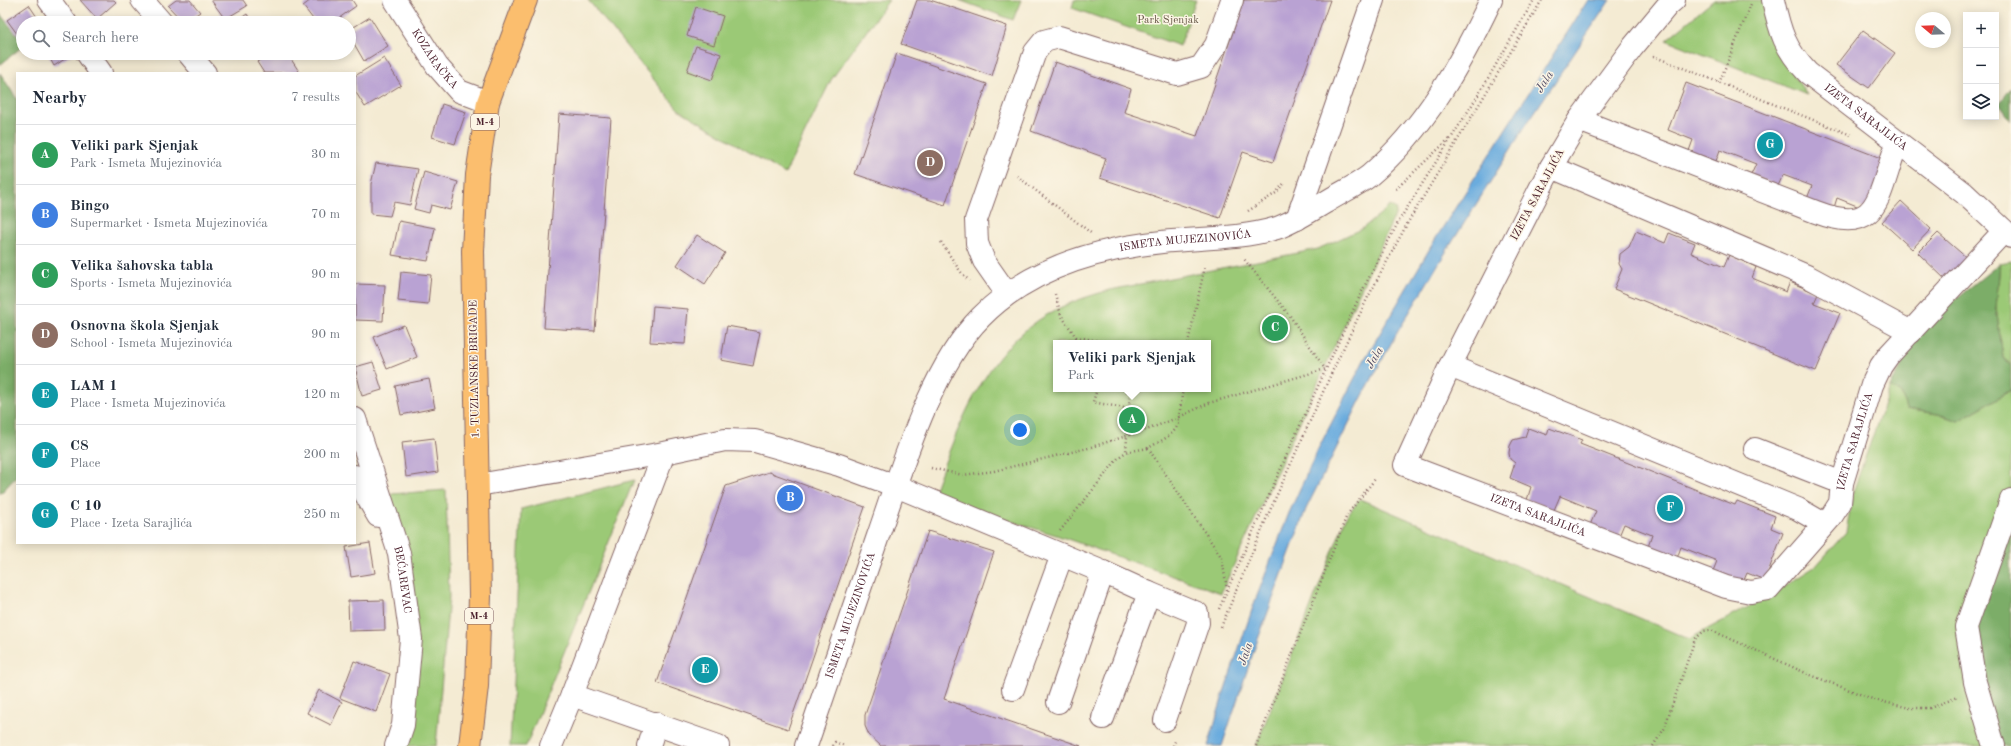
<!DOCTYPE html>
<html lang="en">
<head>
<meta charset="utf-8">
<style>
	:root { --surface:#fff; --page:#f6f6f7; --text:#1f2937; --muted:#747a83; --line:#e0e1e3; --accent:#d1495b }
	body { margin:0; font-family:"Old Standard TT",serif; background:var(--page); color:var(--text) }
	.controls { position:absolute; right:12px; top:12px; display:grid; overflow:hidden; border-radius:0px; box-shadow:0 2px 10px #0003 }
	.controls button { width:36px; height:36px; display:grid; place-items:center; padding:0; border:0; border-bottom:1px solid var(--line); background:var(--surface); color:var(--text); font:20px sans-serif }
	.compass { position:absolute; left:1915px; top:12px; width:36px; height:36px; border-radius:50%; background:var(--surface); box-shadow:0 2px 10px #0003; rotate:289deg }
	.you { position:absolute; left:1020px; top:430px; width:14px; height:14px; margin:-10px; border:3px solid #fff; border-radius:50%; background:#1a73e8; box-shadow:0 0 0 6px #1a73e833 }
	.badge { display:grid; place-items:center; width:26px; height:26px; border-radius:50%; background:var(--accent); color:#fff; font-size:13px; font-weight:700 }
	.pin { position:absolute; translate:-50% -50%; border:2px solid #fff; box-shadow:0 1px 4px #0006 }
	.popup { position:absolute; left:1053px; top:340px; width:158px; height:52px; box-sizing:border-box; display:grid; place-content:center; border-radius:0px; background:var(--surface); filter:drop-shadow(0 1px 3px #0005); font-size:13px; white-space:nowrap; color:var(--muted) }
	.popup b { font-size:15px; color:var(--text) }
	.popup::after { content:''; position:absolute; left:50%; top:100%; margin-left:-8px; border:8px solid transparent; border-top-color:var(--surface) }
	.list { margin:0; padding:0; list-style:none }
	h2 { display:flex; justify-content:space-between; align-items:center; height:52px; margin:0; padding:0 16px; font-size:17px }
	h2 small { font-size:13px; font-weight:400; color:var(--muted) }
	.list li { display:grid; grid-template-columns:26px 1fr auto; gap:12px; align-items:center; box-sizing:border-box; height:60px; padding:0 16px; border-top:1px solid var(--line) }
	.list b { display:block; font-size:15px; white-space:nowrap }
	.list p { margin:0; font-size:13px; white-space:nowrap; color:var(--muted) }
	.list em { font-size:13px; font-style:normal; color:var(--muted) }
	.icon { flex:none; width:22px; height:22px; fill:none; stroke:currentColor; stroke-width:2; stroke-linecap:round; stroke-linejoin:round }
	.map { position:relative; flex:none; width:2011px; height:746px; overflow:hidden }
	.search { position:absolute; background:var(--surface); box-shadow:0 2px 10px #0003; left:16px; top:16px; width:340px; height:44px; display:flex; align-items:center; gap:10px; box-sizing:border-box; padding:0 14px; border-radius:22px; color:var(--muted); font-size:15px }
	.panel { position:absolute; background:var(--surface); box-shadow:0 2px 10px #0003; left:16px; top:72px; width:340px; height:472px; border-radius:0px }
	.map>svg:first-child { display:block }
	.green { fill:#9bc976; stroke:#727450; fill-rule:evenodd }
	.forest { fill:#7cad67; stroke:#636649 }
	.water { fill:#6aacde; stroke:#5a6684 }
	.building { fill:#b9a2d3 }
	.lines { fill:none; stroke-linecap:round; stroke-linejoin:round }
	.minor-casing { stroke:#866666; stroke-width:24 }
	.major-casing { stroke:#866666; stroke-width:24 }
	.path { stroke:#866666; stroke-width:2.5; stroke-dasharray:1 3; stroke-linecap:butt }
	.minor { stroke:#fff; stroke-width:22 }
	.major { stroke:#fbbe6e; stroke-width:22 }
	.labels { text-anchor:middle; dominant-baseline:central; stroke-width:3; stroke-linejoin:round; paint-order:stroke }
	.shield { fill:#fcf5e5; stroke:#7f5f63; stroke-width:1 }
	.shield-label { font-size:10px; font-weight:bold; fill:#4a1f2b }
	.park-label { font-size:11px; fill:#625242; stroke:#fcf5e5 }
	.street-label { font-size:11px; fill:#4a1f2b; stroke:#fcf5e5 }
	.water-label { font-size:12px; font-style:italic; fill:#55506a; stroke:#fcf5e5 }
</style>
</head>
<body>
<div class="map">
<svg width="2011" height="746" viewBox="0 0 2011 746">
	<rect width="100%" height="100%" fill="#fcf5e5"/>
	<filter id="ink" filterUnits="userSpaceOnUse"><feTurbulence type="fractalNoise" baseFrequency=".025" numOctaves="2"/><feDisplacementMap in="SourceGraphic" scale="8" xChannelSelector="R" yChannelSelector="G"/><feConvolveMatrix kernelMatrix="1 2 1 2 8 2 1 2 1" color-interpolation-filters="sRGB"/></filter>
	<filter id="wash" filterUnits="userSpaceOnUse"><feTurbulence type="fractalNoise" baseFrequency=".012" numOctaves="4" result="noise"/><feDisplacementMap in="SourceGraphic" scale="16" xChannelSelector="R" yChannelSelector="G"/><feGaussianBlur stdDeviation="0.9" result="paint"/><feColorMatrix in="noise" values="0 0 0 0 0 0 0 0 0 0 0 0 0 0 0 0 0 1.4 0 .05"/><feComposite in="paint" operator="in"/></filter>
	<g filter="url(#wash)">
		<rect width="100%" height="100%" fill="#f4ebd3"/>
		<g class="green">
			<polygon points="588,0 889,0 831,80 785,174 678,109"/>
			<polygon points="959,0 1021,0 1013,20"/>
			<polygon points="1074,0 1196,0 1180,46 1072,8"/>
			<polygon points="1714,0 1763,0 1777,50 1807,95 1666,40"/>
			<path d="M1390,206l5,2 1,5 -175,380 -165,-58 -124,-38c25,-68 52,-147 118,-184 19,-11 39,-17 60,-23l208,-41 45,-21zM1056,343h152v46h-152z"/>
			<polygon points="2011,261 2011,366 2003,357 1996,308 2000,263"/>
			<polygon points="1890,387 1902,395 1906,409 1938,414 1958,421 2011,390 2011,500 1994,746 1256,746 1347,515 1360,499 1689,639 1772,594 1816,566 1846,532 1853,492"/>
			<polygon points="634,480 526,746 510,746 521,509"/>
			<polygon points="446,490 449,597 436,746 407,746 391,494"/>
		</g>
		<g class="forest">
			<polygon points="0,14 23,42 23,46 0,65"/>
			<polygon points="0,73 17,99 17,476 0,494"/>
			<polygon points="2011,88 2011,120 1999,104"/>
			<polygon points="2000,263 1996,308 2003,357 2011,366 2011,390 1958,421 1938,414 1906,409 1902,395 1890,387 1915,340 1941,311"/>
			<polygon points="2011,500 2011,746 1994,746 1966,627"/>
		</g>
		<polygon class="water" points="1588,0 1610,0 1528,122 1439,263 1394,338 1360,401 1306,509 1254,650 1222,746 1208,746 1224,692 1255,601 1289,513 1318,449 1363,362 1436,238"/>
		<g id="blocks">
			<g class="building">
				<polygon points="80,0 114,0 116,2 97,19"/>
				<polygon points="176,0 190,0 200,12 184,23 168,6"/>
				<polygon points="211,0 243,0 247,6 225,19"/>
				<polygon points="311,0 352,0 356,6 332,23 316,23 303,6"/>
				<polygon points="917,0 930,0 1007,26 992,76 901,44"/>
				<polygon points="1244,0 1330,0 1273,162 1243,152 1220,218 1100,178 1106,158 1031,131 1055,62 1131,89 1124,112 1197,136"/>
				<polygon points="29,5 41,23 23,23 23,42 7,20"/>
				<polygon points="696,7 723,16 714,45 687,36"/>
				<polygon points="247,14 253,23 234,23"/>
				<polygon points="370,17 388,46 364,61 349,35 349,30"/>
				<polygon points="1863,30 1895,53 1869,88 1836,65"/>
				<polygon points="696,46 721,54 712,80 687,71"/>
				<polygon points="47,53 74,53 54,66"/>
				<polygon points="270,53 287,53 300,73 264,73 257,62"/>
				<polygon points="897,53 987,84 945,205 855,174"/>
				<polygon points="384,58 401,85 365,107 355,91 355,76"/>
				<polygon points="1686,83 1886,160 1867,210 1837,198 1833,211 1806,201 1812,186 1783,175 1778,186 1751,175 1756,164 1720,150 1716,161 1689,151 1693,140 1668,130"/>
				<polygon points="442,104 466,112 455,144 432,137"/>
				<polygon points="559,114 611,118 595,331 544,328"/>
				<polygon points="376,163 418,169 410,205 394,202 390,216 371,214 371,184"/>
				<polygon points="424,172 458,182 450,210 431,205 429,213 414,209"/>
				<polygon points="1901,201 1931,229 1912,249 1882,222"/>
				<polygon points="399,221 435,228 428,261 392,255"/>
				<polygon points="1636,231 1665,243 1669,233 1695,243 1691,253 1724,267 1729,255 1756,267 1752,278 1786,292 1790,282 1818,294 1814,303 1840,313 1816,371 1614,289 1622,269 1619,264 1620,254 1629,247"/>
				<polygon points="1938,233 1968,259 1948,282 1918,253"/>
				<polygon points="697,235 725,253 705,284 677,265"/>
				<polygon points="401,272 431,275 428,304 398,301"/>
				<polygon points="355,284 385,285 383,321 355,320"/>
				<polygon points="653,306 688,309 685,344 650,342"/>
				<polygon points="404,325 417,357 387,369 374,337"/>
				<polygon points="727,326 760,332 753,366 721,360"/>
				<polygon points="373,362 382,390 362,396 355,367"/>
				<polygon points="429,379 435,408 401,415 395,386"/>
				<polygon points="1528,428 1547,435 1549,428 1582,440 1580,444 1735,505 1737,501 1775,516 1771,528 1783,533 1765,580 1747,573 1741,587 1711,576 1717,561 1681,547 1676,561 1647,550 1652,535 1624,524 1619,536 1590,525 1596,511 1560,496 1554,510 1527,500 1531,487 1510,478 1515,463 1510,459 1509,453 1510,446 1513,440 1525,437"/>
				<polygon points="434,438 438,472 406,477 402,442"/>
				<polygon points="769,472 865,507 788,729 657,683 726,486"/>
				<polygon points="928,531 994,552 944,699 1081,746 881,746 869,735 865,726 865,715"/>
				<polygon points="370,543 375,573 351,577 346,547"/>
				<polygon points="384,600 385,630 349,631 348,601"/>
				<polygon points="354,661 390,674 376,712 340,698"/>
				<polygon points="319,690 342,702 331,725 307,713"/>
			</g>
		</g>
	</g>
	<g filter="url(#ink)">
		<use href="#blocks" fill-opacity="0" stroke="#866666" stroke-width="1"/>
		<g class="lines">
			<defs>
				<g id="minor">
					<polyline points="49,0 66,23"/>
					<polyline points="142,0 162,23"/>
					<path id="s1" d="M395,0l42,66 22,25 29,11"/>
					<path id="s2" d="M1674,0l-7,6 -35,42 -53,72 -28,47 -101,199 -45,99 321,122 25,5 17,-3 63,-72 9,-14 2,-20 30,-98 9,-19 7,-10 116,-125"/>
					<path id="s3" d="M1773,0c7,32 12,49 35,73l156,120 47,44"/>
					<polyline points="87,53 101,73"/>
					<polyline points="188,53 205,73"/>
					<path d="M1579,120l237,92c61,23 61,-11 78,-60"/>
					<polyline points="1551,167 1807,276 1911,332"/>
					<polyline points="1297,219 1373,0"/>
					<polyline points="1007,294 984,261 977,243 976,220 1035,52 1044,41 1059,37 1177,74 1201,67 1216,45 1232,0"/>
					<polyline points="1450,366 1798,509 1824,524"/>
					<path id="s4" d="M355,419l44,134 12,86 -8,86 -7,21"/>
					<polyline points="1755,449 1842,483"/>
					<polyline points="355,476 378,516"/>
					<polyline points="478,485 664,453 725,440 755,441 839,465 896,486 1103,572 1058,702"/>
					<polyline points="1103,572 1149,593 1103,718"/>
					<polyline points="1149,593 1197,613 1198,623 1165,720"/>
					<polyline points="1013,689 1062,555"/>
					<polyline points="572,695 718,746"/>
					<polyline points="551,746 572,695 664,453"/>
					<polyline points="649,746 656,723"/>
					<path id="s5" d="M806,746c24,-70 48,-140 72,-210 23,-66 53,-169 103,-219 47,-48 115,-68 181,-75 38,-4 78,-3 115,-14 17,-6 33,-17 49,-26 14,-9 30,-16 43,-26 56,-48 91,-111 122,-176"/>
					<polyline points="1994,746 1975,682 1966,627 2011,500"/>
				</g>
				<polyline id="major" points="470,746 477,686 480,596 473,251 477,175 488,102 526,0"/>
			</defs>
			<use href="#minor" class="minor-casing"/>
			<use href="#major" class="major-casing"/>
			<g class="path">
				<polyline points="1653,56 1851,135"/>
				<polyline points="1719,83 1751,4"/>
				<polyline points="1017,176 1091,233"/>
				<polyline points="1396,189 1450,138"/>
				<polyline points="1248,211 1276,193 1285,182"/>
				<polyline points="941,242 960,271 969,281"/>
				<polyline points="1055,294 1061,315 1080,343"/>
				<polyline points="1076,337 1111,343"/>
				<polyline points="1188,343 1205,266"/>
				<polyline points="1097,389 1093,402 1129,409"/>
				<polyline points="1123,389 1130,394 1126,452 1148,448"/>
				<polyline points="931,468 963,475 994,471 1088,448 1149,429 1179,417 1183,389"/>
				<polyline points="1060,531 1119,457 1126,452"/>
				<path d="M1227,590l-5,-32 -74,-110c14,-8 31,-14 31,-31l30,-14 116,-34 -35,-53 -46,-57"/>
				<polyline points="1219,609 1296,434 1362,291 1400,219 1477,97 1534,0"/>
				<polyline points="1221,627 1267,517 1332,372 1368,297 1407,224 1542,0"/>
				<polyline points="833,746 835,742 845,746"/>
				<polyline points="1173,746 1176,739"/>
				<polyline points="1256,746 1347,515 1375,479"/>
				<polyline points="1653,746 1664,729 1695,639 1704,631 1711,630 1808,674 1875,700 1910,708 1930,708 1958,697"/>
			</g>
			<use href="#minor" class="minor"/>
			<use href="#major" class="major"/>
		</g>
	</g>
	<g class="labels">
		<g class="shield">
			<rect x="471" y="114" width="28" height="16" rx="3"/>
			<rect x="465" y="608" width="28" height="16" rx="3"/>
		</g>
		<g class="shield-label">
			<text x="485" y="122">M-4</text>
			<text x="479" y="616">M-4</text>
		</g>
		<g class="park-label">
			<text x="1168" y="20">Park Sjenjak</text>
		</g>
		<g class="street-label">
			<text stroke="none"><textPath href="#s1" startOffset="71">KOZARAČKA</textPath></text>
			<text stroke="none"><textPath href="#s3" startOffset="155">IZETA SARAJLIĆA</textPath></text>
			<text transform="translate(1538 195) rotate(-62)">IZETA SARAJLIĆA</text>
			<text stroke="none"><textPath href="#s5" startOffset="689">ISMETA MUJEZINOVIĆA</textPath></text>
			<text transform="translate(475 369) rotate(-91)">1. TUZLANSKE BRIGADE</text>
			<text stroke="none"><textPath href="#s2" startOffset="1102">IZETA SARAJLIĆA</textPath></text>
			<text stroke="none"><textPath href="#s2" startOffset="682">IZETA SARAJLIĆA</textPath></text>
			<text stroke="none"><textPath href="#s4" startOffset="168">BEĆAREVAC</textPath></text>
			<text stroke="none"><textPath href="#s5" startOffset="138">ISMETA MUJEZINOVIĆA</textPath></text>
		</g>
		<g class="water-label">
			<text transform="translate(1545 82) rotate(-57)">Jala</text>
			<text transform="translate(1375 358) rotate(-59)">Jala</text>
			<text transform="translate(1246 654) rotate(-71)">Jala</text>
		</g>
	</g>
</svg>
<div class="controls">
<button>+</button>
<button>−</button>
<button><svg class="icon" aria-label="layers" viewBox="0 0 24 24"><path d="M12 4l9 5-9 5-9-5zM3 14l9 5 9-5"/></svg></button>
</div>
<svg class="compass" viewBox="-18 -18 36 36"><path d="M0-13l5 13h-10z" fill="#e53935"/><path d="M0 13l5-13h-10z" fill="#747a83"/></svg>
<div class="you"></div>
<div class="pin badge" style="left:1132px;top:420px;background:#2e9e5b">A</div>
<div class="popup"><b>Veliki park Sjenjak</b>Park</div>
<div class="pin badge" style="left:790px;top:498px;background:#3f7fe0">B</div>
<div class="pin badge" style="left:1275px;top:328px;background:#2e9e5b">C</div>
<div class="pin badge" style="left:930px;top:163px;background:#8d6e63">D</div>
<div class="pin badge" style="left:705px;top:670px;background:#0f9aa8">E</div>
<div class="pin badge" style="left:1670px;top:508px;background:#0f9aa8">F</div>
<div class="pin badge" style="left:1770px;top:145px;background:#0f9aa8">G</div>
<div class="search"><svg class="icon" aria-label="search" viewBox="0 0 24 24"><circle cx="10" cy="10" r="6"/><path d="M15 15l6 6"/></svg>Search here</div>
<section class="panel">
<h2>Nearby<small>7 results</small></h2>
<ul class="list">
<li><span class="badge" style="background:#2e9e5b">A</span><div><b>Veliki park Sjenjak</b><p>Park · Ismeta Mujezinovića</p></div><em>30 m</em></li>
<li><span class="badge" style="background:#3f7fe0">B</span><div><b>Bingo</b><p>Supermarket · Ismeta Mujezinovića</p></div><em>70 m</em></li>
<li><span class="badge" style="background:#2e9e5b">C</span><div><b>Velika šahovska tabla</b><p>Sports · Ismeta Mujezinovića</p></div><em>90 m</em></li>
<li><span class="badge" style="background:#8d6e63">D</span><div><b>Osnovna škola Sjenjak</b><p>School · Ismeta Mujezinovića</p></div><em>90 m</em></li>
<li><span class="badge" style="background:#0f9aa8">E</span><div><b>LAM 1</b><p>Place · Ismeta Mujezinovića</p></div><em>120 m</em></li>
<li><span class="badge" style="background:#0f9aa8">F</span><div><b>C8</b><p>Place</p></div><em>200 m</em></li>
<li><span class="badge" style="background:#0f9aa8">G</span><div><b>C 10</b><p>Place · Izeta Sarajlića</p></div><em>250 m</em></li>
</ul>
</section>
</div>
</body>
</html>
